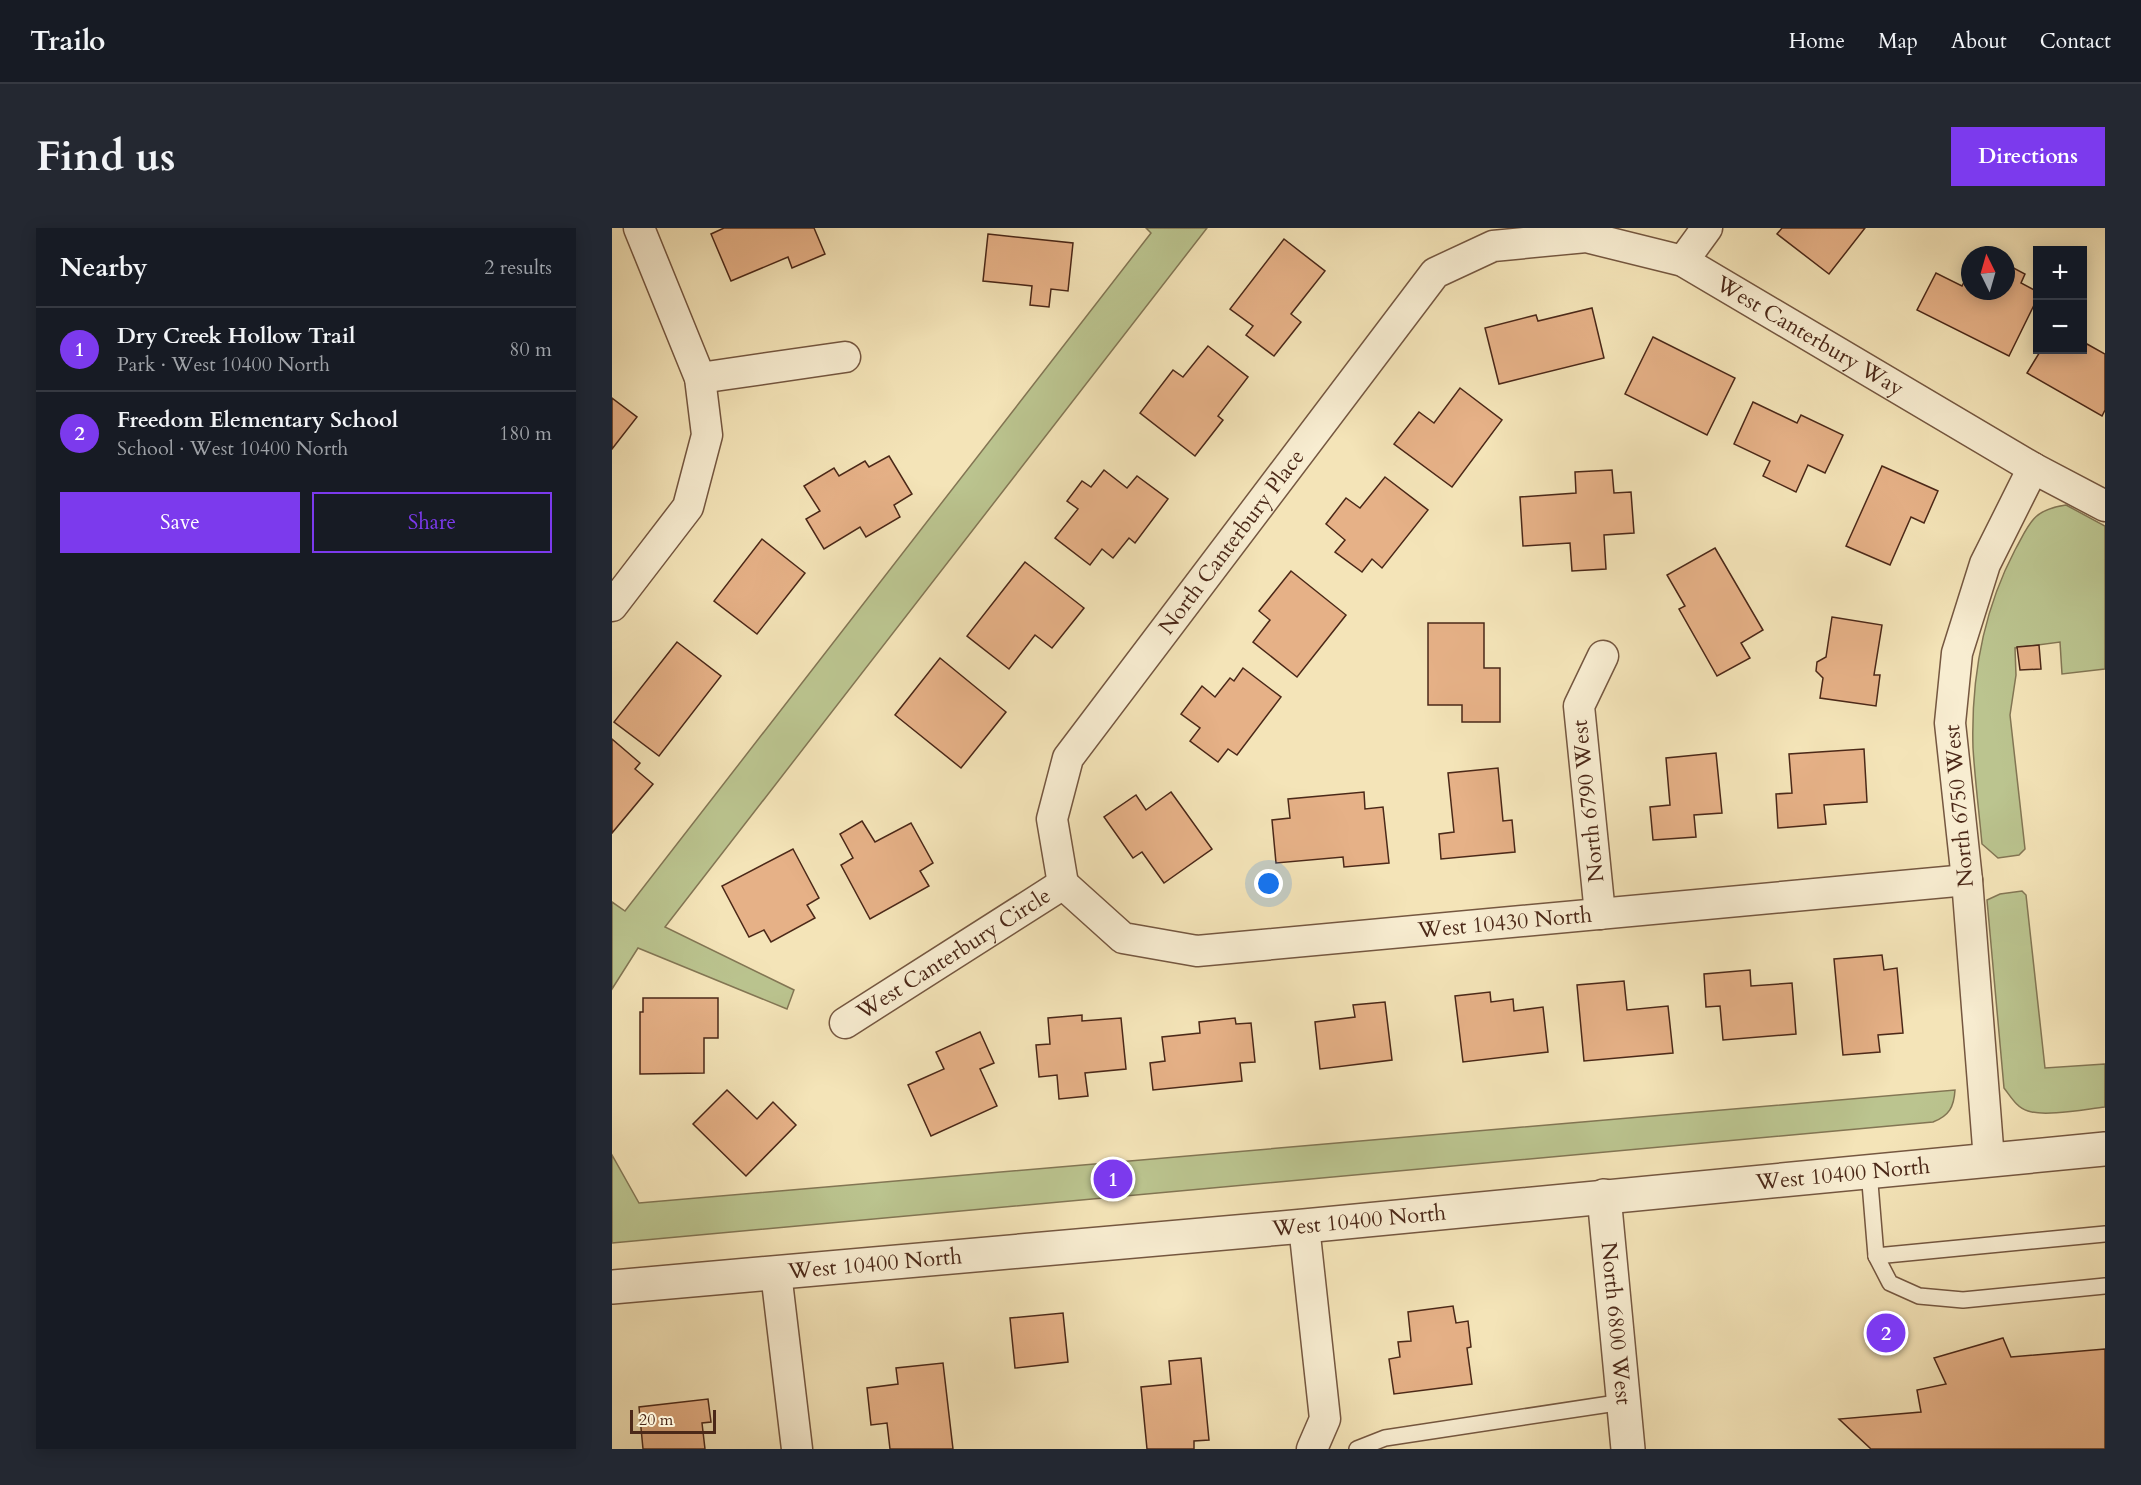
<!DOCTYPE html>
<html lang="en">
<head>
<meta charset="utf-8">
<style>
	:root { --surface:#171b24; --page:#242831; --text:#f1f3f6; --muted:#9ea1a6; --line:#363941; --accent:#7c3aed }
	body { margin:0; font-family:Cardo,serif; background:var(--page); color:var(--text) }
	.controls { position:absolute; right:18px; top:18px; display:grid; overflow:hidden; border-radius:0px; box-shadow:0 3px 15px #0003 }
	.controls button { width:54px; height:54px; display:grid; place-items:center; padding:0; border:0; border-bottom:2px solid var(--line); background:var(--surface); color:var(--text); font:30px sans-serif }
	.compass { position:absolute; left:1349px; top:18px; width:54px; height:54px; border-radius:50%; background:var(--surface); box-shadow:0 3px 15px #0003; rotate:355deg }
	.scale { position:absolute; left:18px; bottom:15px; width:86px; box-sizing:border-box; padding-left:6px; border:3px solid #4b2818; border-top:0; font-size:16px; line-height:21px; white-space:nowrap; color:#4b2818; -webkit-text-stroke:4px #f8edd1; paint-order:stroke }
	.you { position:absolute; left:657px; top:656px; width:21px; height:21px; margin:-15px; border:4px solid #fff; border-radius:50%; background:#1a73e8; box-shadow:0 0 0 9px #1a73e833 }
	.badge { display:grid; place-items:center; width:39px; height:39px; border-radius:50%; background:var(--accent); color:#fff; font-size:20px; font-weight:700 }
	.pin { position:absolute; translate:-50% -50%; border:3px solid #fff; box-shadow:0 2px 6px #0006 }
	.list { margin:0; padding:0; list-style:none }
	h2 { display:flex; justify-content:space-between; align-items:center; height:78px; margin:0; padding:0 24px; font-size:26px }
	h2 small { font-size:20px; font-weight:400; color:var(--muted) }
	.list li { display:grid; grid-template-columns:39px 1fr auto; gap:18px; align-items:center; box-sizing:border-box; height:84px; padding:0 24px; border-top:2px solid var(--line) }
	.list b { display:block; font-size:22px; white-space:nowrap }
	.list p { margin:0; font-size:20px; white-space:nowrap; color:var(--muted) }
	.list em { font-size:20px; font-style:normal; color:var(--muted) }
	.actions { display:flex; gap:12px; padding:18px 24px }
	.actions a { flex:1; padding:14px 0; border:2px solid var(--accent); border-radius:0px; text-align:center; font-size:21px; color:var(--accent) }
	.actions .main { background:var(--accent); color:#fff }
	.map { position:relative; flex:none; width:1493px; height:1221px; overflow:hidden; border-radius:0px }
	header { display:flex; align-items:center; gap:36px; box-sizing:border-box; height:84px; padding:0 30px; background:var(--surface); border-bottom:2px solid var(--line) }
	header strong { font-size:28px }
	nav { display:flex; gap:33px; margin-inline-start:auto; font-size:21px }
	.intro { display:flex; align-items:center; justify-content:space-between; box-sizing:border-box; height:144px; padding:0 36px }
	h1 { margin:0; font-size:42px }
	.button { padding:15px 27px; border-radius:0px; background:var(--accent); color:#fff; font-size:21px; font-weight:700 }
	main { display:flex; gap:36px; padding:0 36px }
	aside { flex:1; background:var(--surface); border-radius:0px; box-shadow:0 3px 15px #0003 }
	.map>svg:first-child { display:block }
	.green { fill:#bbc48f; stroke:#837654; stroke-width:1.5 }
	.building { fill:#e6b187; stroke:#4b2818; stroke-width:1.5 }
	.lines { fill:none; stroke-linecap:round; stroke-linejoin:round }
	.service-casing { stroke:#755740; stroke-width:18 }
	.minor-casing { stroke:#755740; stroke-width:33 }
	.tertiary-casing { stroke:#755740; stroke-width:36 }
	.service { stroke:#f8edd1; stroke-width:15 }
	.minor { stroke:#f8edd1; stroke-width:30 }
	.tertiary { stroke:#f8edd1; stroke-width:33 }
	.labels { text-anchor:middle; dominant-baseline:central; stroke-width:4.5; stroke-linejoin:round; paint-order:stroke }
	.street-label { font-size:22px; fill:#4b2818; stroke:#f8edd1 }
</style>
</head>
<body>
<header>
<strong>Trailo</strong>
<nav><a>Home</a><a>Map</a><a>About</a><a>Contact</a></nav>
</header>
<div class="intro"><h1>Find us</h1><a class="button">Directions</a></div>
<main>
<aside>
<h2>Nearby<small>2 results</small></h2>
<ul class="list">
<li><span class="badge">1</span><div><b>Dry Creek Hollow Trail</b><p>Park · West 10400 North</p></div><em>80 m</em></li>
<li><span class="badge">2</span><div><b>Freedom Elementary School</b><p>School · West 10400 North</p></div><em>180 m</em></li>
</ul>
<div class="actions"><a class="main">Save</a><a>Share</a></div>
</aside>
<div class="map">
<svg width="1493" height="1221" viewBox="0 0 1493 1221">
	<rect width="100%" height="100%" fill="#f4e4b8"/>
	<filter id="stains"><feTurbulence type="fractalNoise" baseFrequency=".00333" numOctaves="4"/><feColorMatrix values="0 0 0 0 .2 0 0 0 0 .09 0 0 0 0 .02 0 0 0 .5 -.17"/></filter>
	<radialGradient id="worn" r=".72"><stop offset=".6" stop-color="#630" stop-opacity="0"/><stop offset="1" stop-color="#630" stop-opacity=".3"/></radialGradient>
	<g class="green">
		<polygon points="534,0 595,0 53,699 182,762 175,781 26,720 0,761 0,674 13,683 539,5"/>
		<path d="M1454,277l39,21v143l-43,5 -2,-32 -45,6 1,27 -6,40 15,134 -6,6 -21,3 -16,-14c-3,-32 -7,-64 -9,-96 -2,-68 10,-137 42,-198 15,-27 17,-40 51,-45z"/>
		<path d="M1410,663l4,4 19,173 60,-4v43c-19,2 -60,10 -77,4 -11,-3 -17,-14 -24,-23l-17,-188 13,-6z"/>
		<path d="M1343,862c-1,17 -6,26 -22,32l-1321,121v-88l27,48z"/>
	</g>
	<g class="building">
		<polygon points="112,0 202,0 213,26 180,40 176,29 119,53 99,6"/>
		<polygon points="1170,0 1253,0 1217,46 1165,6"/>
		<polygon points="376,6 461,15 456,63 439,61 437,79 418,77 420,58 371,53"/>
		<polygon points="672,11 713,43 679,86 689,94 662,128 634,107 641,98 618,81"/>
		<polygon points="1394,36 1413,46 1409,55 1426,64 1426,69 1397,128 1305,82 1324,45 1350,58 1358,42 1358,63 1394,63"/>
		<polygon points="980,80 992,130 887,156 873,100 924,87 926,93"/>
		<polygon points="1041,109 1123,150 1095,207 1013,166"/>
		<polygon points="1475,116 1493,126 1493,182 1490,188 1415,145 1429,122 1470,122"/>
		<polygon points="596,118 636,149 606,188 611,192 583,228 528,185 561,142 571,149"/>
		<polygon points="848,160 890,192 840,259 782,216 807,184 822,195"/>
		<polygon points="0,170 25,189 0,221"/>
		<polygon points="1141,174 1185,195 1189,187 1231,207 1213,245 1196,237 1184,264 1151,248 1158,233 1122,216"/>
		<polygon points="277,228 300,266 282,277 288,289 254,309 248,299 212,321 194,291 208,283 192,258 222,240 227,248 253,233 257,239"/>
		<polygon points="1270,238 1326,263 1312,295 1299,289 1278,337 1234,318"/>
		<polygon points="492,242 515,260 525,248 556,271 523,315 517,310 501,330 490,321 478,337 443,310 466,281 455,273 470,253 479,259"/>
		<polygon points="1000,242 1002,265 1019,264 1022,305 992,307 994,341 960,343 958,315 911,318 908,269 964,265 963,244"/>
		<polygon points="773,249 816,282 770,340 760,331 750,344 723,324 733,312 714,296 734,270 748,280"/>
		<polygon points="150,311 193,345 145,406 102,373"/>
		<polygon points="1103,320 1151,402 1129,415 1138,430 1105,448 1067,381 1073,378 1055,347"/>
		<polygon points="413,334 472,380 440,420 423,407 397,441 355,408"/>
		<polygon points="679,343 734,387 685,449 641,414 658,392 647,383"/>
		<polygon points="1220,389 1270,397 1262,447 1268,447 1264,478 1208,470 1211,450 1204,443 1205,434 1214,429"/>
		<polygon points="816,395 872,395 872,440 888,440 888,494 850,494 850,477 816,477"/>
		<polygon points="65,414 109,448 47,528 2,494"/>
		<polygon points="1427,417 1429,441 1408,442 1405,419"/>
		<polygon points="328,430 394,484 349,540 283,487"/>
		<polygon points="631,440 669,469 625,527 616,521 606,534 578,513 588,500 569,486 590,458 603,469 618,450 622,453"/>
		<polygon points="0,511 28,535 23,541 41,556 0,605"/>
		<polygon points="1252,521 1255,574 1212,577 1214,596 1166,600 1164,566 1180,565 1177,526"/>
		<polygon points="1104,525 1110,585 1082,587 1084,609 1041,612 1038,579 1058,577 1054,530"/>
		<polygon points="886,540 891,593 900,592 903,624 829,631 827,606 842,604 836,545"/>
		<polygon points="559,564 600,621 552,655 530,624 521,630 492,589 524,567 534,582"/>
		<polygon points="752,564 753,581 771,579 777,635 732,639 731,629 664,635 660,592 678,590 676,571"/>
		<polygon points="250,593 263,614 299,595 321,635 308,643 317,658 258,691 229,637 241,630 228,606"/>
		<polygon points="181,621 207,670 195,677 203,690 159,714 152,702 137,709 110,658"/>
		<polygon points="1270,727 1272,742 1285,740 1291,805 1266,807 1268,824 1231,827 1222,731"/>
		<polygon points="1138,742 1139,758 1180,755 1184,806 1111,812 1108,778 1094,779 1092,746"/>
		<polygon points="1012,753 1015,782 1056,778 1061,825 972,833 965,757"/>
		<polygon points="878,764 879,774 901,771 902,783 931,779 936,824 851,834 843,768"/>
		<polygon points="31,770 106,770 106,810 92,810 92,845 28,846 28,784 31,784"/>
		<polygon points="773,774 780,832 708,841 703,794 743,789 741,777"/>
		<polygon points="470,787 470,793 509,790 514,841 473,845 476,868 447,871 445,847 427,849 424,817 438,816 436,790"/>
		<polygon points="623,790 624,796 639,795 643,834 628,835 630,853 541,862 538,835 553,833 550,809 588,805 587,794"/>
		<polygon points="368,804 382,835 368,841 385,878 319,908 296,857 332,841 324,824"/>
		<polygon points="115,862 145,891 161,874 184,897 134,948 81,896"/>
		<polygon points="841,1078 844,1095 856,1093 859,1119 855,1120 860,1156 782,1166 777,1131 788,1129 786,1114 799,1113 796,1084"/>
		<polygon points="451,1085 456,1134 403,1140 398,1090"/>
		<polygon points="1391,1110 1399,1129 1493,1121 1493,1221 1259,1221 1227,1191 1309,1184 1305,1162 1334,1156 1322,1130"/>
		<polygon points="589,1130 597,1212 582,1213 582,1221 535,1221 529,1159 559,1156 557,1133"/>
		<polygon points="331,1135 341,1221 278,1221 275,1195 259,1197 255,1160 286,1156 284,1140"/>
		<polygon points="96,1171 99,1194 90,1195 93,1221 31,1221 27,1179"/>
	</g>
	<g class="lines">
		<defs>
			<g id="service">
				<polyline points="1257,943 1264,1028 1278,1055 1307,1068 1351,1072 1493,1058"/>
				<polyline points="1264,1028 1493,1006"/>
				<polyline points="745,1221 773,1210 1011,1174"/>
			</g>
			<g id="minor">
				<polyline points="1071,33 1095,0"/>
				<polyline points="88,150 233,129"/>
				<polyline points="0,378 76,279 95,207 88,150 27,0"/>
				<path id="s1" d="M451,656l-11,-65 16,-61 367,-485 58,-27 93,-9 97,24 350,207 72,38"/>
				<path id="s2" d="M451,656l60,54 74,13 770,-71"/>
				<polyline points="988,686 967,478 991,428"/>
				<path id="s3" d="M233,795l218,-139"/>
				<polyline points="1377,932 1355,652 1338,495 1345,425 1373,336 1421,240"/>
				<polyline points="692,998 713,1191 700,1221"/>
				<polyline points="164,1045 185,1221"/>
			</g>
			<g id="tertiary">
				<path id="s4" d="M992,968l24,253"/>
				<path id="s5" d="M0,1059l692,-61 801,-77"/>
			</g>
		</defs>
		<use href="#service" class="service-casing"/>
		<use href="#minor" class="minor-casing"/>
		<use href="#tertiary" class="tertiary-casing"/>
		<use href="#service" class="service"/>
		<use href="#minor" class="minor"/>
		<use href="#tertiary" class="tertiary"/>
	</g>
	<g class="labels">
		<g class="street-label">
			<text stroke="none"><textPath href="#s1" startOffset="1142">West Canterbury Way</textPath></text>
			<text stroke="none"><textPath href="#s1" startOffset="400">North Canterbury Place</textPath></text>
			<text transform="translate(976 573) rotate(-96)">North 6790 West</text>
			<text transform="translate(1347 578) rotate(-95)">North 6750 West</text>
			<text stroke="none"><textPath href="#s2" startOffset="465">West 10430 North</textPath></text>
			<text stroke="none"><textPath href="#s3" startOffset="129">West Canterbury Circle</textPath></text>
			<text stroke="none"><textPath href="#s5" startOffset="1236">West 10400 North</textPath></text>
			<text stroke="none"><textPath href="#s5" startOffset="750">West 10400 North</textPath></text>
			<text stroke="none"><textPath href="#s5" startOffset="264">West 10400 North</textPath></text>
			<text stroke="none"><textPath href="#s4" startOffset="128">North 6800 West</textPath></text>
		</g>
	</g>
	<rect width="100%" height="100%" filter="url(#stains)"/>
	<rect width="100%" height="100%" fill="url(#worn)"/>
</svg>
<div class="controls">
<button>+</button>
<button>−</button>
</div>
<svg class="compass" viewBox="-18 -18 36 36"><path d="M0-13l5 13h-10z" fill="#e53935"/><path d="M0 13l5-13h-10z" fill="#9ea1a6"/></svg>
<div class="scale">20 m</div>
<div class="you"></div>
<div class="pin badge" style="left:501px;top:951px">1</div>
<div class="pin badge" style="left:1274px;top:1105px">2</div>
</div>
</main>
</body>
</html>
